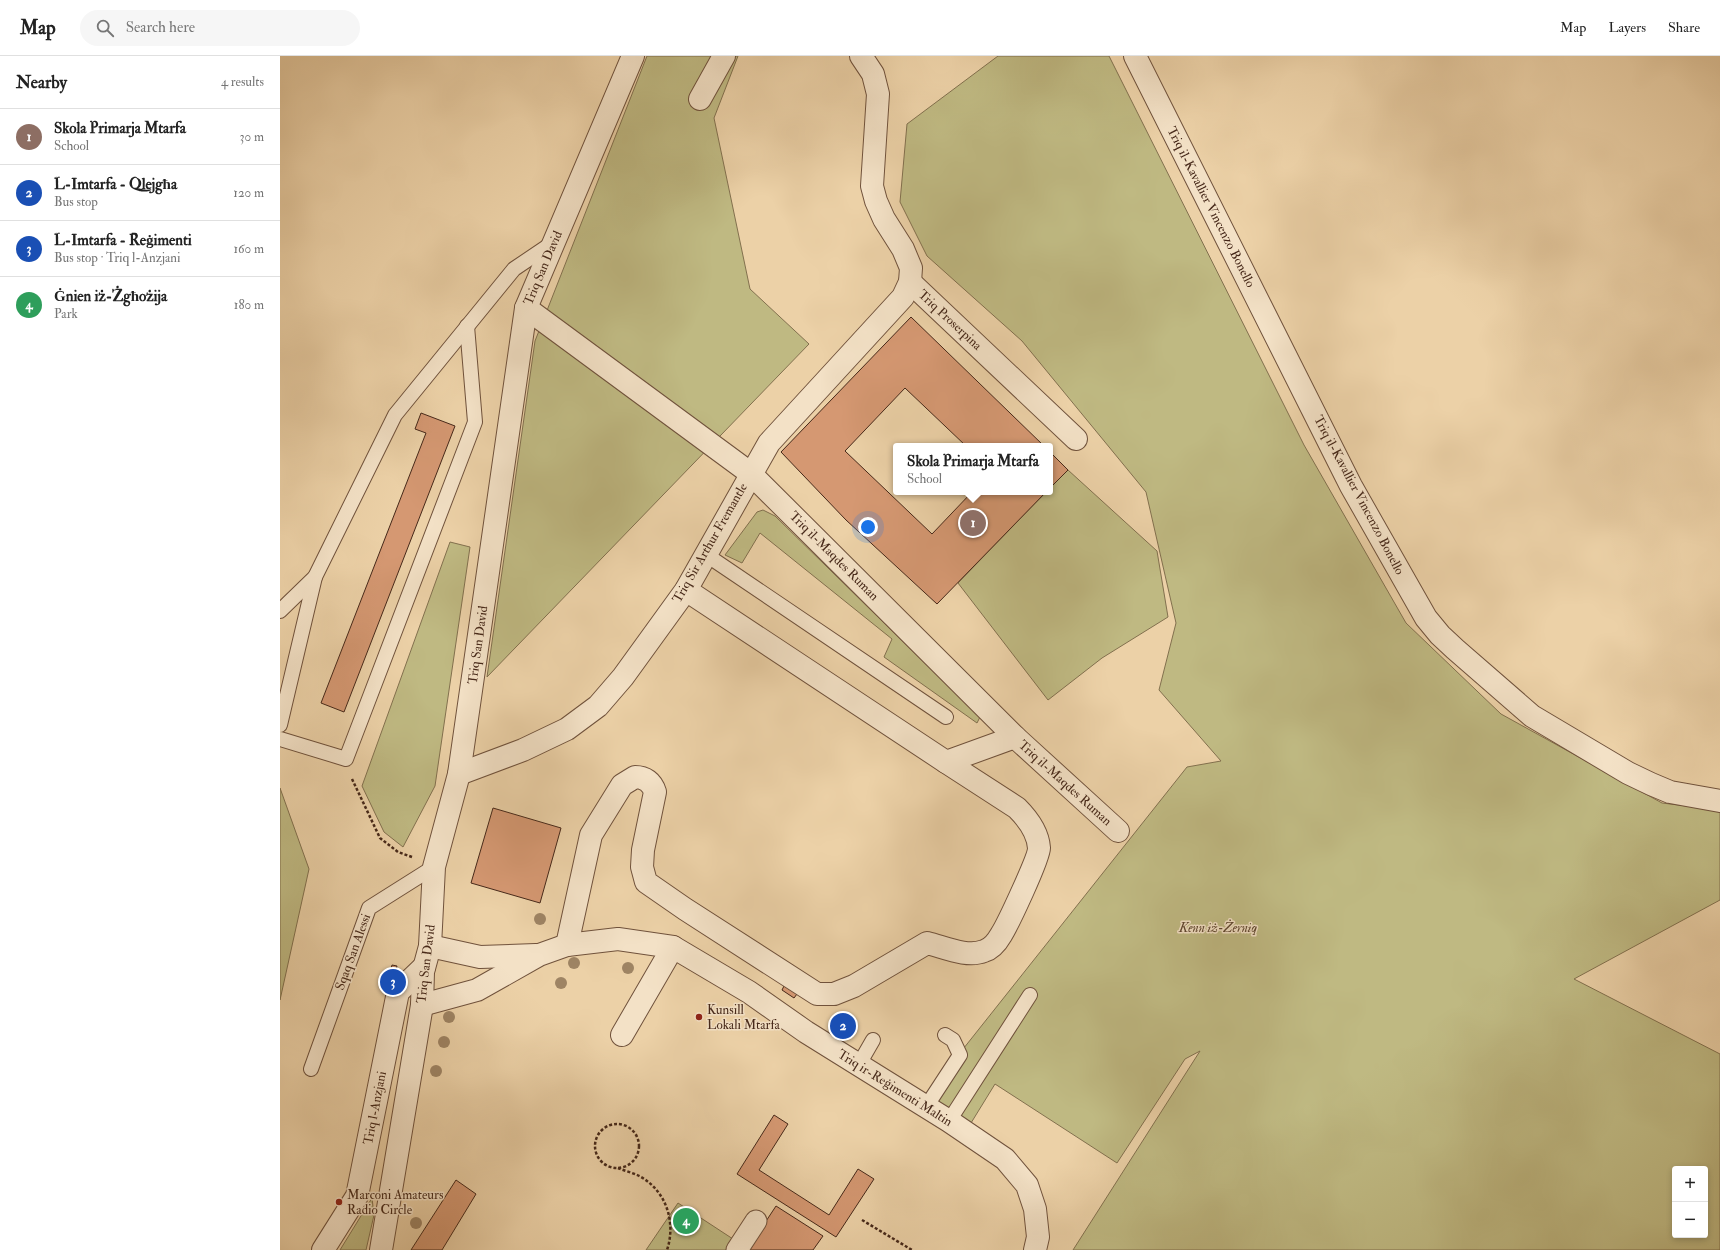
<!DOCTYPE html>
<html lang="en">
<head>
<meta charset="utf-8">
<style>
	:root { --surface:#fff; --page:#f6f6f6; --text:#222; --muted:#767676; --line:#e0e0e0; --accent:#8f2418 }
	body { margin:0; font-family:"IM FELL Double Pica",serif; background:var(--page); color:var(--text) }
	.controls { position:absolute; right:12px; bottom:12px; display:grid; overflow:hidden; border-radius:4px; box-shadow:0 2px 6px #0003 }
	.controls button { width:36px; height:36px; display:grid; place-items:center; padding:0; border:0; border-bottom:1px solid var(--line); background:var(--surface); color:var(--text); font:20px sans-serif }
	.you { position:absolute; left:588px; top:471px; width:14px; height:14px; margin:-10px; border:3px solid #fff; border-radius:50%; background:#1a73e8; box-shadow:0 0 0 6px #1a73e833 }
	.badge { display:grid; place-items:center; width:26px; height:26px; border-radius:50%; background:var(--accent); color:#fff; font-size:13px; font-weight:700 }
	.pin { position:absolute; translate:-50% -50%; border:2px solid #fff; box-shadow:0 1px 4px #0006 }
	.popup { position:absolute; left:613px; top:387px; width:160px; height:52px; box-sizing:border-box; display:grid; place-content:center; border-radius:4px; background:var(--surface); filter:drop-shadow(0 1px 3px #0005); font-size:13px; white-space:nowrap; color:var(--muted) }
	.popup b { font-size:15px; color:var(--text) }
	.popup::after { content:''; position:absolute; left:50%; top:100%; margin-left:-8px; border:8px solid transparent; border-top-color:var(--surface) }
	.list { margin:0; padding:0; list-style:none }
	h2 { display:flex; justify-content:space-between; align-items:center; height:52px; margin:0; padding:0 16px; font-size:17px }
	h2 small { font-size:13px; font-weight:400; color:var(--muted) }
	.list li { display:grid; grid-template-columns:26px 1fr auto; gap:12px; align-items:center; box-sizing:border-box; height:56px; padding:0 16px; border-top:1px solid var(--line) }
	.list b { display:block; font-size:15px; white-space:nowrap }
	.list p { margin:0; font-size:13px; white-space:nowrap; color:var(--muted) }
	.list em { font-size:13px; font-style:normal; color:var(--muted) }
	.icon { flex:none; width:22px; height:22px; fill:none; stroke:currentColor; stroke-width:2; stroke-linecap:round; stroke-linejoin:round }
	.map { position:relative; flex:none; width:1440px; height:1194px; overflow:hidden }
	header { display:flex; align-items:center; gap:24px; box-sizing:border-box; height:56px; padding:0 20px; background:var(--surface); border-bottom:1px solid var(--line) }
	header strong { font-size:19px }
	nav { display:flex; gap:22px; margin-inline-start:auto; font-size:14px }
	.search { width:280px; height:36px; background:var(--page); display:flex; align-items:center; gap:10px; box-sizing:border-box; padding:0 14px; border-radius:22px; color:var(--muted); font-size:15px }
	main { display:flex }
	aside { flex:1; background:var(--surface) }
	.map>svg:first-child { display:block }
	.green { fill:#bfb982; stroke:#82704e; fill-rule:evenodd }
	.building { fill:#d59872; stroke:#462819 }
	.lines { fill:none; stroke-linecap:round; stroke-linejoin:round }
	.service-casing { stroke:#70523c; stroke-width:16 }
	.pedestrian-casing { stroke:#70523c; stroke-width:23 }
	.minor-casing { stroke:#70523c; stroke-width:24 }
	.tertiary-casing { stroke:#70523c; stroke-width:24 }
	.path { stroke:#462819; stroke-width:2.5; stroke-dasharray:3 2; stroke-linecap:butt }
	.service { stroke:#f3e1c6; stroke-width:14 }
	.pedestrian { stroke:#f3e1c6; stroke-width:21 }
	.minor { stroke:#f3e1c6; stroke-width:22 }
	.tertiary { stroke:#f3e1c6; stroke-width:22 }
	.tree { fill:#9e8464 }
	.poi-dot { fill:#8f2418; stroke:#f3e1c6; stroke-width:1.5 }
	.labels { text-anchor:middle; dominant-baseline:central; stroke-width:3; stroke-linejoin:round; paint-order:stroke }
	.street-label { font-size:13px; fill:#462819; stroke:#f3e1c6 }
	.park-label { font-size:13px; font-style:italic; fill:#5e452e; stroke:#f3e1c6 }
	.poi-label { font-size:13px; fill:#462819; stroke:#f3e1c6; text-anchor:start }
</style>
</head>
<body>
<header>
<strong>Map</strong>
<div class="search"><svg class="icon" aria-label="search" viewBox="0 0 24 24"><circle cx="10" cy="10" r="6"/><path d="M15 15l6 6"/></svg>Search here</div>
<nav><a>Map</a><a>Layers</a><a>Share</a></nav>
</header>
<main>
<aside>
<h2>Nearby<small>4 results</small></h2>
<ul class="list">
<li><span class="badge" style="background:#8d6e63">1</span><div><b>Skola Primarja Mtarfa</b><p>School</p></div><em>30 m</em></li>
<li><span class="badge" style="background:#1a4fb4">2</span><div><b>L-Imtarfa - Qlejgħa</b><p>Bus stop</p></div><em>120 m</em></li>
<li><span class="badge" style="background:#1a4fb4">3</span><div><b>L-Imtarfa - Reġimenti</b><p>Bus stop · Triq l-Anzjani</p></div><em>160 m</em></li>
<li><span class="badge" style="background:#2e9e5b">4</span><div><b>Ġnien iż-Żgħożija</b><p>Park</p></div><em>180 m</em></li>
</ul>
</aside>
<div class="map">
<svg width="1440" height="1194" viewBox="0 0 1440 1194">
	<rect width="100%" height="100%" fill="#ecd1a7"/>
	<filter id="stains"><feTurbulence type="fractalNoise" baseFrequency=".005" numOctaves="4"/><feColorMatrix values="0 0 0 0 .2 0 0 0 0 .09 0 0 0 0 .02 0 0 0 .5 -.17"/></filter>
	<radialGradient id="worn" r=".72"><stop offset=".6" stop-color="#630" stop-opacity="0"/><stop offset="1" stop-color="#630" stop-opacity=".3"/></radialGradient>
	<g class="green">
		<polygon points="367,0 458,0 434,62 470,233 529,288 207,621 255,285"/>
		<path d="M718,0h111l195,389 102,178 95,91 161,89 58,7v90l-146,79 146,75v196h-647l127,-199 -15,8 -68,104 -122,-79 -24,39 -46,-26 262,-330 34,-6 -62,-71 17,-67 -30,-131 -124,-151 -95,-85 -27,-54 7,-78zM1395,1113h30v66h-30z"/>
		<polygon points="788,414 877,495 888,561 822,602 768,644 678,527 766,436 770,436 770,432"/>
		<polygon points="483,454 495,460 700,661 697,667 604,601 612,583 480,477 462,507 445,499 477,456"/>
		<polygon points="170,486 190,491 155,730 123,791 104,776 82,730"/>
		<polygon points="0,732 29,813 0,944"/>
		<polygon points="92,1142 94,1159 86,1194 60,1194"/>
		<polygon points="398,1147 453,1183 446,1194 366,1194"/>
	</g>
	<g class="building">
		<polygon points="631,261 764,390 686,390 625,332 565,395 652,478 692,436 766,436 657,548 566,464 501,396"/>
		<polygon points="141,357 175,370 64,656 41,647 146,377 135,373"/>
		<polygon points="770,396 788,414 770,432"/>
		<polygon points="213,752 281,772 260,847 191,827"/>
		<polygon points="112,909 117,910 114,921 109,920"/>
		<polygon points="504,930 517,938 514,942 502,934"/>
		<polygon points="494,1059 508,1068 479,1114 549,1159 578,1113 594,1123 556,1181 457,1118"/>
		<polygon points="176,1124 196,1138 162,1194 131,1194"/>
		<polygon points="496,1150 543,1180 533,1194 467,1194"/>
	</g>
	<g class="lines">
		<defs>
			<g id="service">
				<polyline points="425,498 666,661"/>
				<polyline points="0,555 35,521 115,359 234,213 274,186"/>
				<polyline points="0,669 35,521"/>
				<polyline points="0,683 66,703 195,366 187,270"/>
				<polyline points="578,1010 593,984"/>
				<polyline points="31,1013 89,852 154,811"/>
				<polyline points="646,1051 680,999 673,984 665,979"/>
				<polyline points="669,1065 750,939"/>
			</g>
			<polyline id="pedestrian" points="457,1194 476,1165"/>
			<g id="minor">
				<polyline points="420,43 444,0"/>
				<polyline points="630,226 796,383"/>
				<polyline points="246,252 470,417 735,681 838,775"/>
				<polyline points="406,534 666,706 735,681"/>
				<polyline points="179,718 243,694 287,673 318,650 343,621 406,534 489,387 623,241 630,226 631,212 623,193 604,163 596,145 592,130 598,38 593,18 581,0"/>
				<path d="M287,889l24,-110 31,-50 13,-8c10,0 17,5 20,15l-12,58 -1,17 4,15 39,27 132,85h17l20,-8 73,-43c17,4 40,15 57,8 7,-2 13,-9 17,-16 7,-11 38,-77 38,-87 -1,-16 -11,-29 -22,-40l-71,-46"/>
				<polyline points="150,890 200,901 256,899"/>
				<polyline points="142,949 197,934 259,899 287,889 338,883 393,891 469,936 526,976 669,1065 725,1103 747,1129 755,1153 758,1181 755,1194"/>
				<polyline points="342,979 393,891"/>
				<polyline points="43,1194 77,1140 118,936 144,911"/>
			</g>
			<g id="tertiary">
				<polyline points="855,0 1071,430 1146,562 1160,579 1175,593 1252,660 1348,717 1371,728 1390,736 1440,745"/>
				<polyline points="101,1194 142,949 143,916 150,890 154,811 179,718 246,252 353,0"/>
			</g>
		</defs>
		<use href="#service" class="service-casing"/>
		<use href="#pedestrian" class="pedestrian-casing"/>
		<use href="#minor" class="minor-casing"/>
		<use href="#tertiary" class="tertiary-casing"/>
		<g class="path">
			<polyline points="72,723 100,782 118,796 132,801"/>
			<circle cx="337" cy="1090" r="22"/>
			<path d="M338,1112c7,3 16,5 23,9 26,15 35,46 26,73"/>
			<polyline points="582,1164 632,1194"/>
		</g>
		<use href="#service" class="service"/>
		<use href="#pedestrian" class="pedestrian"/>
		<use href="#minor" class="minor"/>
		<use href="#tertiary" class="tertiary"/>
	</g>
	<g class="tree">
		<circle cx="260" cy="863" r="6"/>
		<circle cx="294" cy="907" r="6"/>
		<circle cx="348" cy="912" r="6"/>
		<circle cx="281" cy="927" r="6"/>
		<circle cx="169" cy="961" r="6"/>
		<circle cx="164" cy="986" r="6"/>
		<circle cx="156" cy="1015" r="6"/>
		<circle cx="136" cy="1167" r="6"/>
	</g>
	<g class="poi-dot">
		<circle cx="419" cy="961" r="4"/>
		<circle cx="59" cy="1146" r="4"/>
	</g>
	<g class="labels">
		<g class="street-label">
			<text transform="translate(931 151) rotate(63)">Triq il-Kavallier Vincenzo Bonello</text>
			<text transform="translate(263 212) rotate(-67)">Triq San David</text>
			<text transform="translate(670 264) rotate(43)">Triq Proserpina</text>
			<text transform="translate(1079 439) rotate(62)">Triq il-Kavallier Vincenzo Bonello</text>
			<text transform="translate(430 487) rotate(-60)">Triq Sir Arthur Fremantle</text>
			<text transform="translate(554 500) rotate(45)">Triq il-Maqdes Ruman</text>
			<text transform="translate(198 589) rotate(-82)">Triq San David</text>
			<text transform="translate(785 727) rotate(42)">Triq il-Maqdes Ruman</text>
			<text transform="translate(73 896) rotate(-70)">Sqaq San Alessi</text>
			<text transform="translate(146 908) rotate(-83)">Triq San David</text>
			<text transform="translate(615 1032) rotate(32)">Triq ir-Reġimenti Maltin</text>
			<text transform="translate(95 1052) rotate(-79)">Triq l-Anzjani</text>
		</g>
		<g class="park-label">
			<text x="938" y="872">Kenn iż-Żerniq</text>
		</g>
		<g class="poi-label">
			<text x="427" y="954">Kunsill<tspan x="427" dy="15">Lokali Mtarfa</tspan></text>
			<text x="67" y="1139">Marconi Amateurs<tspan x="67" dy="15">Radio Circle</tspan></text>
		</g>
	</g>
	<rect width="100%" height="100%" filter="url(#stains)"/>
	<rect width="100%" height="100%" fill="url(#worn)"/>
</svg>
<div class="controls">
<button>+</button>
<button>−</button>
</div>
<div class="you"></div>
<div class="pin badge" style="left:693px;top:467px;background:#8d6e63">1</div>
<div class="popup"><b>Skola Primarja Mtarfa</b>School</div>
<div class="pin badge" style="left:563px;top:970px;background:#1a4fb4">2</div>
<div class="pin badge" style="left:113px;top:926px;background:#1a4fb4">3</div>
<div class="pin badge" style="left:406px;top:1165px;background:#2e9e5b">4</div>
</div>
</main>
</body>
</html>
